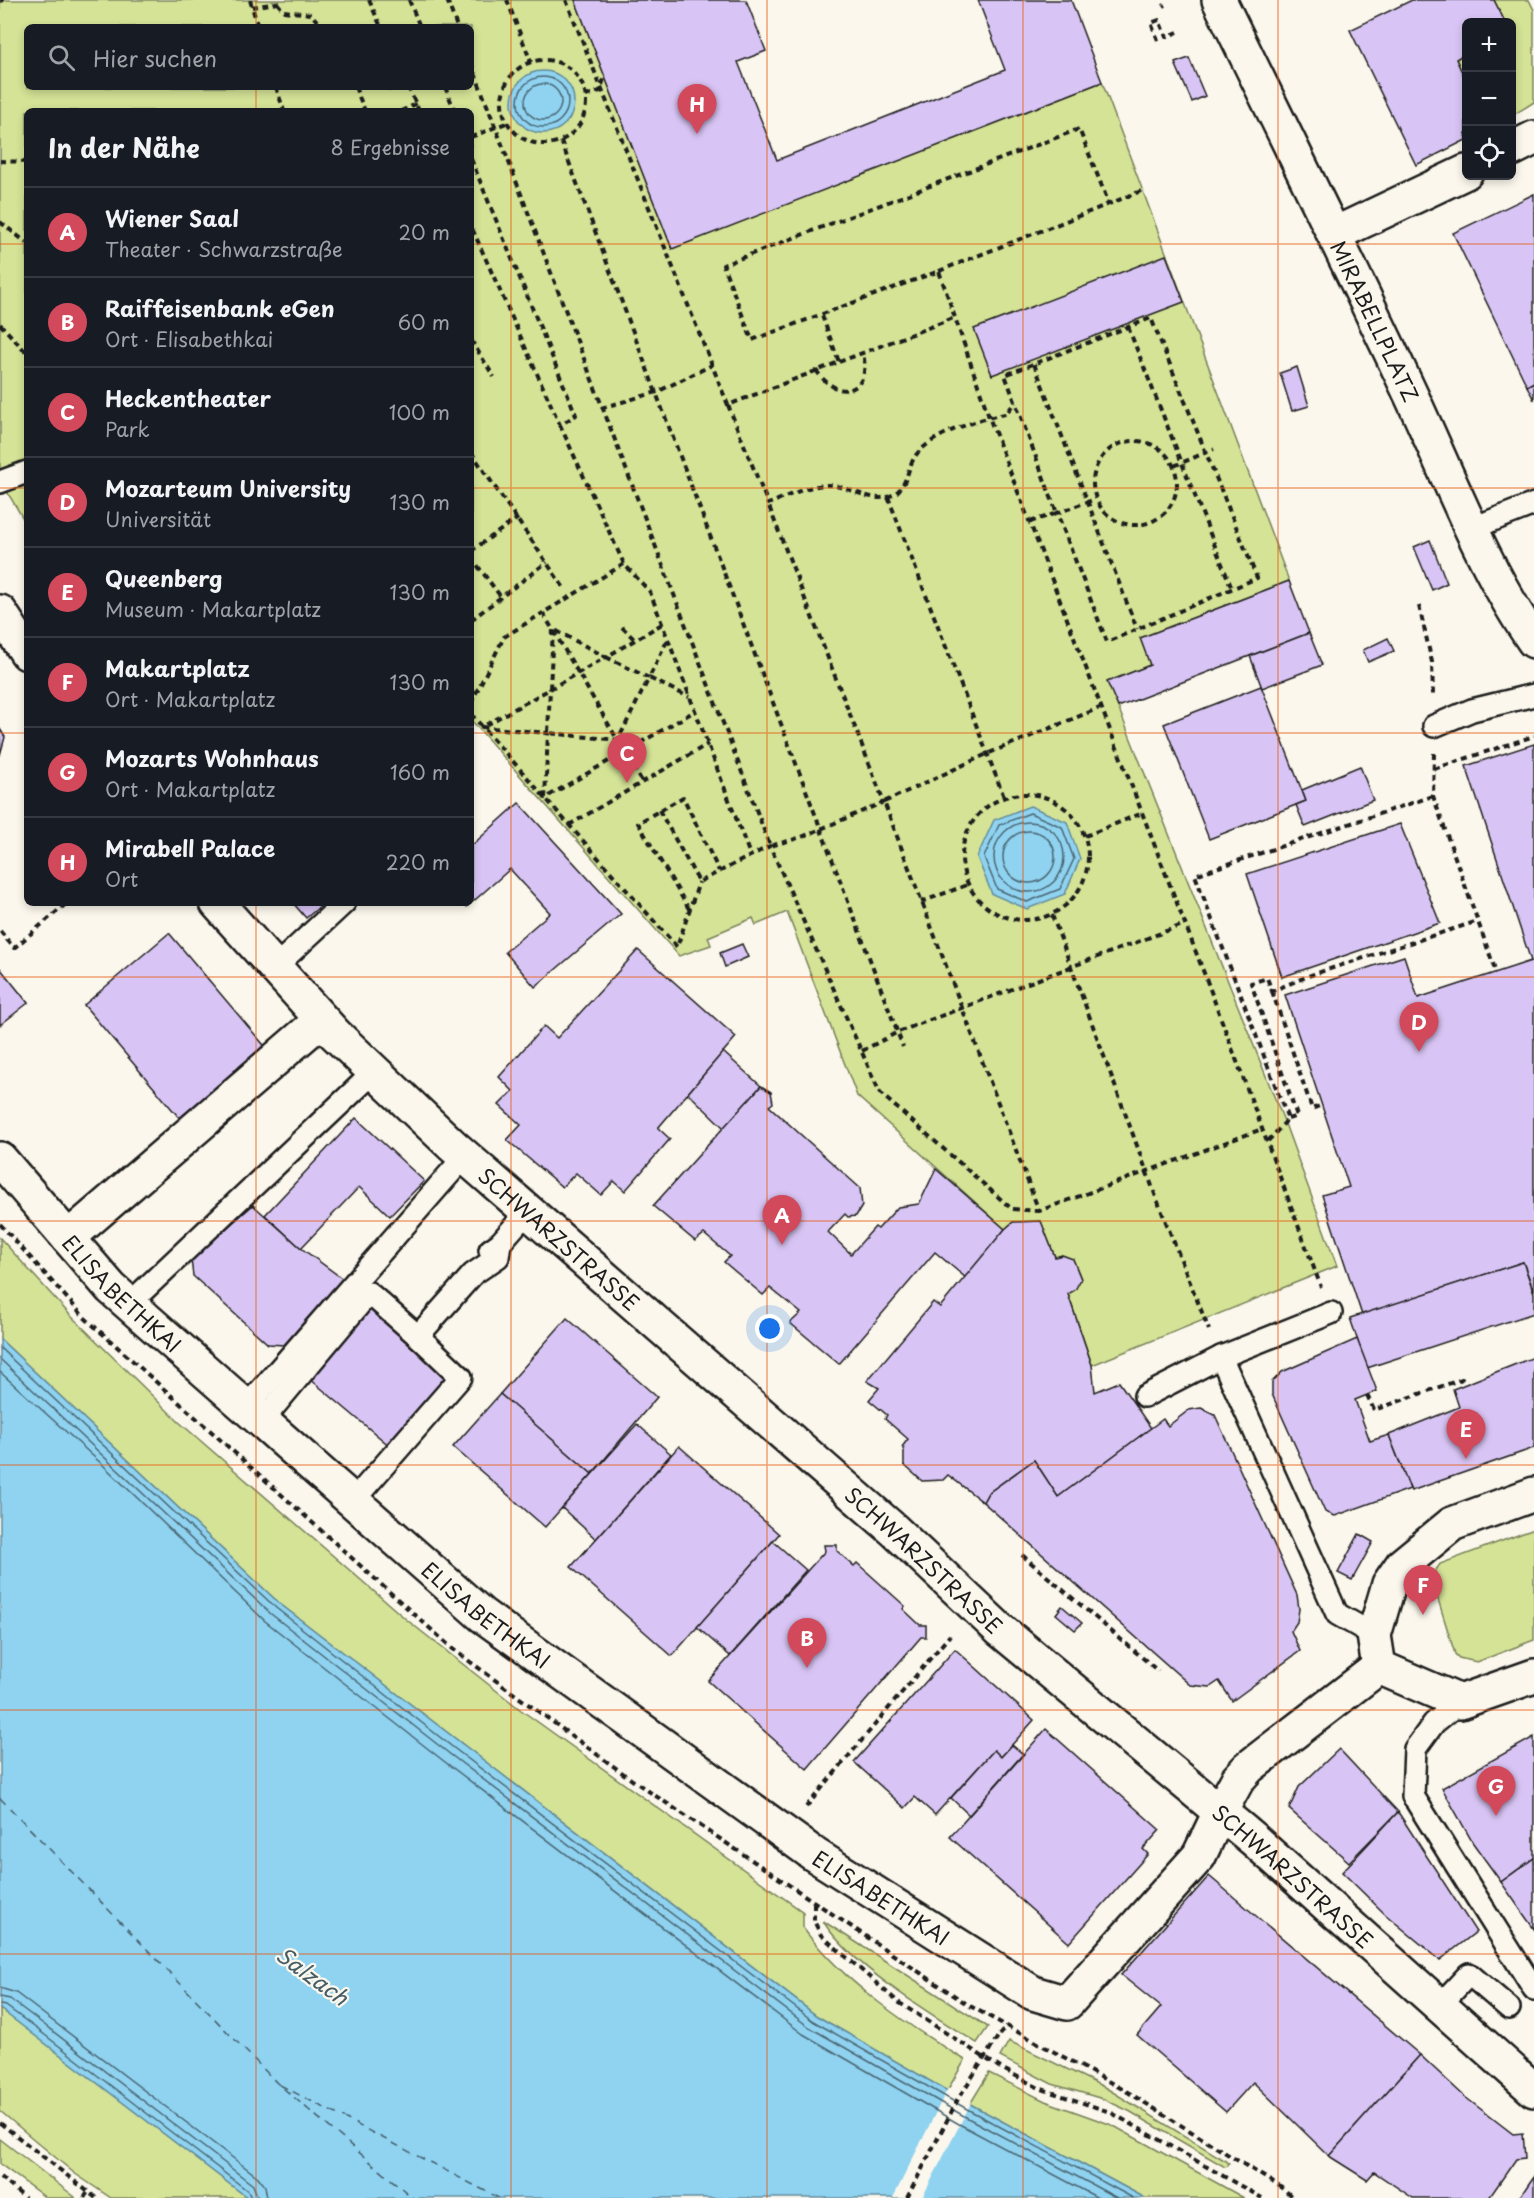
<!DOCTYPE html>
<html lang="de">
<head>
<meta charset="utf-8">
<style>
	:root { --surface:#171b24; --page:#242831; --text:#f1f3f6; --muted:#9ea1a6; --line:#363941; --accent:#d1495b }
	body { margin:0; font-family:"Playpen Sans",sans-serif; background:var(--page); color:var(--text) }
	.controls { position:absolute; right:18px; top:18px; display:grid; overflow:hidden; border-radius:9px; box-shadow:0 3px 9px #0003 }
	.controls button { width:54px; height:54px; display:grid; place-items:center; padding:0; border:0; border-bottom:2px solid var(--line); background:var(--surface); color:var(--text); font:30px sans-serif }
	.you { position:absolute; left:770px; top:1329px; width:21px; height:21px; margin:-15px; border:4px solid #fff; border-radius:50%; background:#1a73e8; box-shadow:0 0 0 9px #1a73e833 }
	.badge { display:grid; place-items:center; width:39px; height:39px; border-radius:50%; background:var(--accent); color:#fff; font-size:20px; font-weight:700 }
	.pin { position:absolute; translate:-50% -50px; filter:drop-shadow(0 2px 3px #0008) }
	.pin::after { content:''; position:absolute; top:32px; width:21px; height:18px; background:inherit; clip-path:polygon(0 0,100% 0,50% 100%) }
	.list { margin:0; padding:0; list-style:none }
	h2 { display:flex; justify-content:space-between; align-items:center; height:78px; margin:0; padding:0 24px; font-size:26px }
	h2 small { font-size:20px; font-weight:400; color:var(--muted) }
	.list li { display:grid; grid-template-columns:39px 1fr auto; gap:18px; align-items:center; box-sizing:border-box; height:90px; padding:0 24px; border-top:2px solid var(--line) }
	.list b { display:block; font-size:22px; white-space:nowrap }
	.list p { margin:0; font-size:20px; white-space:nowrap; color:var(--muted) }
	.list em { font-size:20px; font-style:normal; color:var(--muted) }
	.icon { flex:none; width:33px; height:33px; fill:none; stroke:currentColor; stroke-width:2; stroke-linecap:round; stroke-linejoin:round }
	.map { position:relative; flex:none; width:1534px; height:2198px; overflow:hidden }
	.search { position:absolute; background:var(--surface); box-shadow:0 3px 9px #0003; left:24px; top:24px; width:450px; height:66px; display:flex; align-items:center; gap:15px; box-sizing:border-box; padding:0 21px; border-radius:9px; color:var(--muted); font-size:22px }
	.panel { position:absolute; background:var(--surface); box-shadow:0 3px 9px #0003; left:24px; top:108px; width:450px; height:798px; border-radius:9px }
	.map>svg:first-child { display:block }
	.green { fill:#d4e396; stroke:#788059; stroke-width:1.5; fill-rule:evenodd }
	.water { fill:#8fd3f1; stroke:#618a9c; stroke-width:1.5 }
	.pier { fill:#fbf7ec }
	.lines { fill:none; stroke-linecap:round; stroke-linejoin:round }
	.shore { stroke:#4a6571; stroke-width:1.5 }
	.ferry { stroke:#445c67; stroke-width:1.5; stroke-dasharray:8 6; stroke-linecap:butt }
	.building { fill:#d9c5f5; stroke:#1c1c1c; stroke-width:1.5 }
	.service-casing { stroke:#1c1c1c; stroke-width:26 }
	.minor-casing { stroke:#1c1c1c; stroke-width:38 }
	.tertiary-casing { stroke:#1c1c1c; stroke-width:38 }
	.secondary-casing { stroke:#1c1c1c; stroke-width:38 }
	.path { stroke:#1c1c1c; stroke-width:4; stroke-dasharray:6 4.5; stroke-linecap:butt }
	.service { stroke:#fbf7ec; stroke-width:21 }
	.minor { stroke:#fbf7ec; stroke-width:33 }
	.tertiary { stroke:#fbf7ec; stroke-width:33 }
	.secondary { stroke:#fbf7ec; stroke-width:33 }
	.path-bridge { stroke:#1c1c1c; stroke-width:4; stroke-dasharray:6 4.5; stroke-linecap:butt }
	.grid { fill:none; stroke:#e8590c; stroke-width:1.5; stroke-opacity:0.55 }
	.labels { text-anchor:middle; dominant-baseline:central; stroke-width:4.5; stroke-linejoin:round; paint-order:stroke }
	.street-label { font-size:21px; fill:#1c1c1c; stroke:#fbf7ec }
	.water-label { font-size:22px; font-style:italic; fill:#445c67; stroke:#fbf7ec }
</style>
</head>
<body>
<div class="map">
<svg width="1534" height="2198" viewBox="0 0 1534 2198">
	<rect width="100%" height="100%" fill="#fbf7ec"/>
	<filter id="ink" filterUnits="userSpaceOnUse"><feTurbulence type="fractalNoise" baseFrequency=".0167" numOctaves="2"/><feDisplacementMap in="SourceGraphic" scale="12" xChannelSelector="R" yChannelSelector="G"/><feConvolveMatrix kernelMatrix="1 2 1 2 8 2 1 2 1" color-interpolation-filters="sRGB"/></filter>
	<g filter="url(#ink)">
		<g class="green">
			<path d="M0,0h575l97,248 430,-166 187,499 -148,57 9,27 -42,17 176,439 53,145 -245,99 -24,-71 13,-15 -8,-20 -11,-4 -7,2 -14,-35h-28l-8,7 -148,-133 -70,-184 -31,13 -3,-7 -45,19 3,8 -32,11 -208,-236v-609h-444v414l-27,-45zM27,27h444v60h-444z"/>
			<polygon points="1494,0 1529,0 1534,10 1534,102 1512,116 1512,22 1505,22"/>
			<polygon points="1466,53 1466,81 1456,59"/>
			<path d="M0,1238l71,78 108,106 228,198 114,90 282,202v16c41,55 104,97 162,132l-18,31 -130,-75 -537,-412 -280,-265z"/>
			<polygon points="1534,1529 1534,1640 1477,1662 1459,1658 1455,1654 1433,1583 1434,1573 1440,1564"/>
			<path d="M823,1921l165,106 -11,16c-45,-28 -127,-78 -154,-122z"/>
			<polygon points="0,2009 34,2034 248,2198 111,2198 74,2173 0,2111"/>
			<polygon points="1009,2041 1106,2088 1229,2163 1228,2166 1225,2167 1129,2111 1103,2099 1052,2084 1000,2057"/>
			<polygon points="989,2073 1045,2101 1112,2125 1244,2198 1145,2198 970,2104"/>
			<polygon points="0,2139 75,2197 75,2198 46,2198 0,2164"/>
		</g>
		<g class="water">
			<circle cx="543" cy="102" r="31"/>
			<polygon points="1030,806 1067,822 1080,859 1065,894 1027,909 992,894 977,857 994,820"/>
			<polygon points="0,1339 280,1604 817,2016 970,2104 1145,2198 248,2198 0,2009"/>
		</g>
		<polygon class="pier" points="948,2088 972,2101 922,2198 893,2198"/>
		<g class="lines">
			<g class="shore">
				<circle cx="543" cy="102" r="25"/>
				<circle cx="543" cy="102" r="18"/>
				<polygon points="1030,813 1062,827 1074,859 1060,889 1027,902 997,889 984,857 999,825"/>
				<circle cx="1029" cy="857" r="35"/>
				<circle cx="1029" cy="857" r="26"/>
				<polyline points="0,1348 276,1608 455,1749 813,2021 967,2109 1133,2198"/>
				<polyline points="0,1359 271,1614 451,1755 809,2027 964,2116 1117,2198"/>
				<polyline points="0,1372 104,1466 265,1621 445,1762 803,2034 959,2124 1098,2198"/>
				<polyline points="0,1988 16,1993 258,2177 265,2186 267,2198"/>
				<polyline points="0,1997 10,1999 42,2023 253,2185 258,2198"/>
				<polyline points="0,2005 6,2006 37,2029 248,2191 251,2198"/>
			</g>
			<g class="ferry">
				<polyline points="0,1798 277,2083 413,2198"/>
				<polyline points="280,2085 499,2198"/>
			</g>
		</g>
		<g class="building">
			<polygon points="575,0 746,0 766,51 738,62 777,160 1005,70 978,0 1071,0 1102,82 672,249"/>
			<polygon points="1412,0 1494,0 1505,22 1466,22 1466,53 1456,59 1466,81 1466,140 1416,165 1350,30"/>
			<polygon points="1189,58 1205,96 1192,102 1175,63"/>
			<polygon points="1534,194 1534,382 1527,386 1453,233"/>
			<polygon points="1166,255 1184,302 992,375 974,329"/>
			<polygon points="1297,367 1309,406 1292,411 1280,373"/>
			<polygon points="1534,382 1534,400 1527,386"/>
			<polygon points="1430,540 1447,583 1432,590 1414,547"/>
			<polygon points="1289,581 1309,633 1118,707 1107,682 1150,665 1140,638"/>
			<polygon points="1309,633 1322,665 1262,688 1250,656"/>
			<polygon points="1388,638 1394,651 1368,662 1363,650"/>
			<polygon points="1261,686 1306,801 1209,839 1164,724"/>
			<polygon points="0,729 5,737 0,755"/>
			<polygon points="1534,744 1534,1291 1523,1262 1362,1315 1322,1195 1349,1187 1285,995 1404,956 1418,998 1531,961 1466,766"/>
			<polygon points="1360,766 1373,800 1305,827 1296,805 1306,801 1302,790"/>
			<polygon points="519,803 621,914 535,987 505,952 550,913 510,869 467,907 464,903 471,903 471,846"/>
			<polygon points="1400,824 1440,923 1282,977 1247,874"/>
			<polygon points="293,903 324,903 306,918"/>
			<polygon points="169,933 268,1050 182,1121 84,1005"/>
			<polygon points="742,944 748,957 725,967 720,953"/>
			<polygon points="638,950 736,1037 658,1128 670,1139 625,1191 614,1181 601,1195 576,1173 562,1187 507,1140 521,1125 499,1105 513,1091 499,1077 544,1026 557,1038"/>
			<polygon points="0,968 28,1003 0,1025"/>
			<polygon points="723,1052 761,1086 724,1128 688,1093"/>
			<polygon points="761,1086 771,1092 773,1103 769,1106 860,1188 862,1206 856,1216 848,1217 845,1214 828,1232 851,1254 875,1227 878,1229 898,1207 919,1204 936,1169 1005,1229 966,1278 935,1252 839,1364 790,1323 801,1313 770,1288 763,1295 744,1279 724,1262 730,1256 704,1234 695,1241 653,1206"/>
			<polygon points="356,1118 424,1181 390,1216 359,1187 301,1248 265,1215"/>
			<polygon points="253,1205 301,1248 347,1282 284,1345 268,1344 193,1276 191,1259"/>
			<polygon points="1041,1221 1055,1257 1062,1255 1073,1259 1081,1279 1075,1290 1068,1294 1092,1365 1095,1392 1119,1382 1151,1428 1058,1497 1034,1460 988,1493 983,1502 948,1475 943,1480 922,1481 904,1465 904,1449 902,1447 908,1439 885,1419 887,1415 869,1400 879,1388 867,1381 933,1302 940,1307 1005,1229 1013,1222"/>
			<polygon points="1523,1262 1534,1293 1534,1313 1367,1368 1350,1318"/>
			<polygon points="370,1308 452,1377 391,1447 310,1379"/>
			<polygon points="567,1318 657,1397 592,1474 500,1394"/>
			<polygon points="1357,1339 1377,1391 1355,1400 1370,1441 1389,1435 1410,1489 1335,1516 1325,1512 1272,1394 1272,1382 1282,1372"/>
			<polygon points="1534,1357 1534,1448 1411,1491 1389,1435 1459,1407 1453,1389"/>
			<polygon points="500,1394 592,1474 545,1527 453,1447"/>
			<polygon points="1201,1408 1215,1415 1297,1595 1299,1609 1297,1622 1291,1631 1300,1651 1232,1701 1219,1681 1210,1687 1190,1685 983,1502 988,1493 1034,1460 1058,1497 1163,1419 1168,1426 1189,1410"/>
			<polygon points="637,1424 671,1454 596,1539 562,1508"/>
			<polygon points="679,1446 779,1534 672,1656 571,1567"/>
			<polygon points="1359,1534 1373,1542 1352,1580 1338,1573"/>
			<polygon points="773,1541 806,1570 730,1656 697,1627"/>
			<polygon points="824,1545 837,1545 837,1551 854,1566 857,1563 905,1606 903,1609 920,1625 926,1625 926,1637 921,1637 807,1769 708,1681 825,1551"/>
			<polygon points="1062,1606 1082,1623 1075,1630 1056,1614"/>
			<polygon points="955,1649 1034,1720 1001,1757 994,1750 935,1815 915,1797 905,1808 854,1762"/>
			<polygon points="1046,1729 1160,1830 1143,1849 1148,1854 1069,1943 950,1837"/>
			<polygon points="1534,1737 1534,1858 1501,1882 1473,1843 1442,1788"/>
			<polygon points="1012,1745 1023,1754 969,1815 951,1798 994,1750 1001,1757"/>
			<polygon points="1339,1749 1398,1812 1349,1862 1289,1809 1299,1787"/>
			<polygon points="1398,1812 1476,1932 1440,1960 1386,1915 1342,1872"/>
			<polygon points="1534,1858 1534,1929 1501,1882"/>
			<polygon points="1209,1876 1420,2055 1329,2156 1253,2082 1226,2112 1137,2035 1161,2007 1121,1975"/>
			<polygon points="1420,2055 1465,2097 1513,2134 1523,2133 1525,2158 1516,2159 1489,2198 1413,2198 1374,2172 1367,2180 1329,2156"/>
			<polygon points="1534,2176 1534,2198 1519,2198"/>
		</g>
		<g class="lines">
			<defs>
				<g id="service">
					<polyline points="0,482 27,472"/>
					<polyline points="1473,528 1534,504"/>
					<polyline points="1434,726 1472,710 1534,695"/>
					<polyline points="274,968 344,903"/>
					<polyline points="490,1250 500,1243 528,1211"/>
					<polyline points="129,1304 374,1072"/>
					<polyline points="1221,1357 1337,1614 1374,1635"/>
					<polyline points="1145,1396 1221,1357 1331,1313"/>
					<polyline points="246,1407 465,1156"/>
					<polyline points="262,1421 369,1293 420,1338"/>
					<polyline points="353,1501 461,1377 418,1336 473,1274 498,1257 500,1243"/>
					<polyline points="1460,1702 1434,1723 1415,1749 1413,1796 1534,1989"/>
					<polyline points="1440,2005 1469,1974 1509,2008"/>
				</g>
				<g id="minor">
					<polyline points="1512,149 1534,138"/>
					<polyline points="1335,234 1466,172"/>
					<path id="s1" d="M0,1159l111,129 371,327 333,240 218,138 34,10 132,-147 21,-44"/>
					<polyline points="68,1238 321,1020"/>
				</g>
				<g id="tertiary">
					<path id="s2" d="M1219,0c64,131 129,261 191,393 37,79 74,177 124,248"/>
					<polyline points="1379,1667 1374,1635 1389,1584 1402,1565 1452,1524 1534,1494"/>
					<polyline points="1379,1667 1460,1702 1534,1676"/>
					<polyline points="1220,1812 1238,1779 1249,1767 1379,1667"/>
				</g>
				<g id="secondary">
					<polyline points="0,612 27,653"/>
					<path id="s3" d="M217,903l118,131 118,112 441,384 105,99 254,210 281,251"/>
				</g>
			</defs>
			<use href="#service" class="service-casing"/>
			<use href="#minor" class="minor-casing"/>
			<use href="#tertiary" class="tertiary-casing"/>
			<use href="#secondary" class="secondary-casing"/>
			<g class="path">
				<polyline points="250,0 258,27"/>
				<polyline points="369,0 381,27"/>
				<polyline points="409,0 420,27"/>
				<polyline points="447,0 457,27"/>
				<polyline points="507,0 531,62"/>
				<polyline points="566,0 728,405 839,362 821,313"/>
				<polyline points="0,1 4,0"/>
				<polyline points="277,3 284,11 311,14 322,27"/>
				<polyline points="1163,6 1165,5"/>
				<polyline points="252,7 277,3 276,0"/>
				<polyline points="1158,40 1151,23 1159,20 1166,37 1178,32"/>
				<circle cx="544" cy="102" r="42"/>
				<polyline points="471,63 770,846 802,837 884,802 768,504"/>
				<polyline points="276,87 284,111"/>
				<polyline points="355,87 365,111"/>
				<polyline points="408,87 419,111"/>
				<polyline points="445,87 455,111"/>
				<polyline points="388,90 393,87"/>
				<polyline points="586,96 600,91 605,76"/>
				<polyline points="401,111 416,104"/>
				<polyline points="471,137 506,123"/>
				<polyline points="561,141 903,1047"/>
				<polyline points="471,159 576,415 560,425 471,226"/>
				<polyline points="0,161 27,162"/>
				<polyline points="1141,191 1109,204 1079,129 723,265 752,340 939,271 989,417 1204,973 1321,1287"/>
				<polyline points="0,222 27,243"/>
				<polyline points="939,271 1109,204"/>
				<polyline points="0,324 27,353"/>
				<polyline points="1128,327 1232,589"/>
				<polyline points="471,340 494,377"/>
				<polyline points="839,362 956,317"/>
				<polyline points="1034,364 1137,629"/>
				<path d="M816,370c22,33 56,23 47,-17"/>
				<path d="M728,405l40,99c19,-7 39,-19 60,-19 19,0 44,19 62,11 18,-7 16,-27 26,-41 16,-21 65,-37 90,-41l9,-12"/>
				<polyline points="601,408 657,392 712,365"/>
				<polyline points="560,425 624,564 650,592 750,855"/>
				<circle cx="1135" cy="483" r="42"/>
				<polyline points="471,452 564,588"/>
				<polyline points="1174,466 1214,449"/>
				<polyline points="888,497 1004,797"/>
				<polyline points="1030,522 1057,513 1005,375 1151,318 1257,578 1107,642 1057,513 1095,499"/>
				<polyline points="471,551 518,518"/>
				<polyline points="471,557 501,597"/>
				<polyline points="624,564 543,613 643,783"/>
				<polyline points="1419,606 1432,662 1433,695"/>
				<polyline points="471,620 547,562"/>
				<polyline points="662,624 606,657 553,629 550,689 482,727 548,733 545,798 695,711"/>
				<polyline points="622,627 635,640"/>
				<polyline points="667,641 649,678 689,697"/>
				<polygon points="606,657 649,678 618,740 548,733 550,689"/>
				<polyline points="471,703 504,637 543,613"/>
				<polyline points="1102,707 987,754 884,802 1039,1211 1262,1129"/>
				<polyline points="471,714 677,947 699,882"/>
				<polyline points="1434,753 1433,796 1496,972"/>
				<polyline points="1434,769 1534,736"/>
				<circle cx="1025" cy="857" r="63"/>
				<polyline points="659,810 699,882 770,846 880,1093 1012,1209 1038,1211"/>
				<polyline points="569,825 708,744"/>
				<polyline points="1085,836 1140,814"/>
				<polyline points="921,902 967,885"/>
				<polyline points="689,909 638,823 683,797 719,871"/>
				<polyline points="1052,915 1156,1197 1209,1330"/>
				<polyline points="0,931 14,948 67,903"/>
				<polyline points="1272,991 1312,1109 1322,1105"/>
				<polyline points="862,1051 898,1032 1185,924"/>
				<polyline points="1288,1119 1297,1116 1251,983 1267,978 1272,991 1311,975 1478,921"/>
				<polyline points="1268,1141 1288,1119 1195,875 1433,796"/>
				<polyline points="0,1224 84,1317 454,1650 635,1782 970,2006 1126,2091 1285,2190 1293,2198"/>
				<polyline points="1367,1395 1374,1410 1462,1379 1464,1384"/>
				<polyline points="1022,1555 1158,1671"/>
				<polyline points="806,1807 950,1635"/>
				<polyline points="814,1903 814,1921 821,1935 898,2002 999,2067 1039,2088 1110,2112 1262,2198"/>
				<polyline points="999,2035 1007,2026"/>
				<polyline points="0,2123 96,2198"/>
				<polyline points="0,2177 25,2198"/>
				<polyline points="84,2198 88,2192"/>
			</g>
			<use href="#service" class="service"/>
			<use href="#minor" class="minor"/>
			<use href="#tertiary" class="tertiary"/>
			<use href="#secondary" class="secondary"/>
			<polyline class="path-bridge" points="907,2198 958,2099 999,2035"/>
		</g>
	</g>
	<path class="grid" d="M256,0v27M511,0v2198M767,0v2198M1023,0v2198M1278,0v2198M256,87v24M0,244h27M471,244h1063M0,488h27M471,488h1063M0,733h27M471,733h1063M256,903v1295M0,977h1534M0,1221h1534M0,1465h1534M0,1710h1534M0,1954h1534"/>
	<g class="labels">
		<g class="street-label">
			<text stroke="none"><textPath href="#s2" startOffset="357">MIRABELLPLATZ</textPath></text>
			<text stroke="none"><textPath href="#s3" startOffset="480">SCHWARZSTRASSE</textPath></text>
			<text stroke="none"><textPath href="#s1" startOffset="182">ELISABETHKAI</textPath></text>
			<text stroke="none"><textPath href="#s3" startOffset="966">SCHWARZSTRASSE</textPath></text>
			<text stroke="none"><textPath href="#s1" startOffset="668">ELISABETHKAI</textPath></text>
			<text stroke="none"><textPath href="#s3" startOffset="1452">SCHWARZSTRASSE</textPath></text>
			<text stroke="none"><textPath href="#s1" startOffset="1154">ELISABETHKAI</textPath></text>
		</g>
		<g class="water-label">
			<text transform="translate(313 1975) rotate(36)">Salzach</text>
		</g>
	</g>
</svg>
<div class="controls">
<button>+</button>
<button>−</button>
<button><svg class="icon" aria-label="locate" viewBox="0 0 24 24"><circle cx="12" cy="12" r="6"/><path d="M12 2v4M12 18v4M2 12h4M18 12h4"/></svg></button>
</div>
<div class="you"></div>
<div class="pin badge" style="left:782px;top:1245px">A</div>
<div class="pin badge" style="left:807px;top:1668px">B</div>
<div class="pin badge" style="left:627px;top:783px">C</div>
<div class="pin badge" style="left:1419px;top:1052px">D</div>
<div class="pin badge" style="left:1466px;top:1459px">E</div>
<div class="pin badge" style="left:1423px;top:1615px">F</div>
<div class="pin badge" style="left:1496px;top:1816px">G</div>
<div class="pin badge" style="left:697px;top:134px">H</div>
<div class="search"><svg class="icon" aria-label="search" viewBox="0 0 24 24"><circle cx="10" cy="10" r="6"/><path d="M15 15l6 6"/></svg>Hier suchen</div>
<section class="panel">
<h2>In der Nähe<small>8 Ergebnisse</small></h2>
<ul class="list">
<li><span class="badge">A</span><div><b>Wiener Saal</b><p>Theater · Schwarzstraße</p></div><em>20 m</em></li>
<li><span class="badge">B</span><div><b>Raiffeisenbank eGen</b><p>Ort · Elisabethkai</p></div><em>60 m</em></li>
<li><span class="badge">C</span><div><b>Heckentheater</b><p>Park</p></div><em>100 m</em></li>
<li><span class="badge">D</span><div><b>Mozarteum University</b><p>Universität</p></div><em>130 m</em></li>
<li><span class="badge">E</span><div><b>Queenberg</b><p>Museum · Makartplatz</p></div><em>130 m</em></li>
<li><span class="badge">F</span><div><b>Makartplatz</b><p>Ort · Makartplatz</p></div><em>130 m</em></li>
<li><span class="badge">G</span><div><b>Mozarts Wohnhaus</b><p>Ort · Makartplatz</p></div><em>160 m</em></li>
<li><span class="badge">H</span><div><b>Mirabell Palace</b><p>Ort</p></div><em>220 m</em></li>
</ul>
</section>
</div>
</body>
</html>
